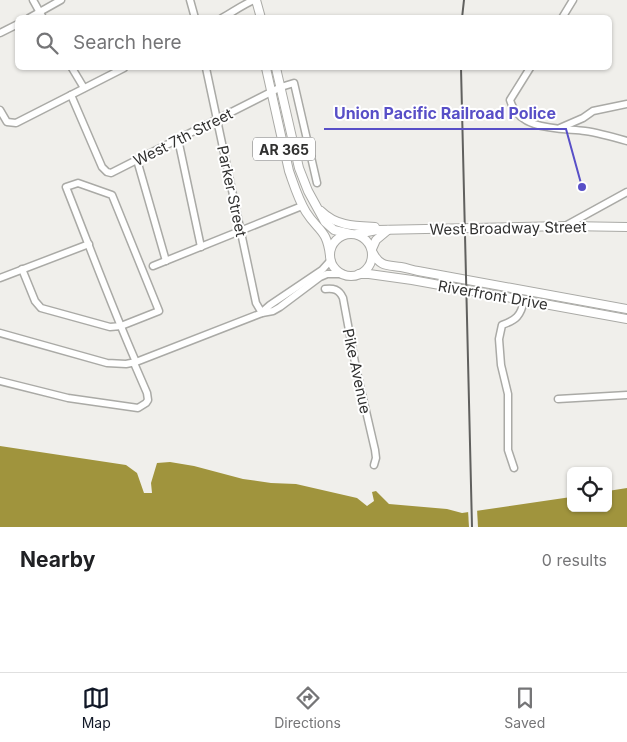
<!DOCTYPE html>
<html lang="en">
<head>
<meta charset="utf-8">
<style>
	:root { --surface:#fff; --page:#f6f6f6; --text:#202124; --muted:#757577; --line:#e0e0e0; --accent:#111827 }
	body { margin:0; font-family:Inter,sans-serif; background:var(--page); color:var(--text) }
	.controls { position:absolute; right:15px; bottom:15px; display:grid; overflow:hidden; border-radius:8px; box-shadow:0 1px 4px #0004 }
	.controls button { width:45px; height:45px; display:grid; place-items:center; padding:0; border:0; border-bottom:1px solid var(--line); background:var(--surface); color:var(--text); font:25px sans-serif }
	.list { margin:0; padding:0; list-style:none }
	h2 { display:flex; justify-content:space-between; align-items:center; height:65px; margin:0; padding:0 20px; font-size:21px }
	h2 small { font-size:16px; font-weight:400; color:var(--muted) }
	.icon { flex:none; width:28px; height:28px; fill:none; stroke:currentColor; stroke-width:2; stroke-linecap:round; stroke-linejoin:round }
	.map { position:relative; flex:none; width:627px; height:527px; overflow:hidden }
	.search { position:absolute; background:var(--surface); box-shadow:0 1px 4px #0004; left:15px; right:15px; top:15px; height:55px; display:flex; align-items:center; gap:12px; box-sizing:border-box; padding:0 18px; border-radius:8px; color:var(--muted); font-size:19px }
	.sheet { height:145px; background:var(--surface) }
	nav { display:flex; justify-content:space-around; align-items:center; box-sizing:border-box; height:70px; border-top:1px solid var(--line); background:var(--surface); font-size:14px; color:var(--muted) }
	nav a { display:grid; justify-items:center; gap:2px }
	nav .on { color:var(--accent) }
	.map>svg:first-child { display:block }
	.water { fill:#a0943d }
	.pier { fill:#f0efeb }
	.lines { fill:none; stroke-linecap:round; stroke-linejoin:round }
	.minor-casing { stroke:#aaaaa6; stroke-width:9 }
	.major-casing { stroke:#aaaaa6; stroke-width:10 }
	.minor { stroke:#fff; stroke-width:6 }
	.major { stroke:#fff; stroke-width:8 }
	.rail { stroke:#60605e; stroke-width:2 }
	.labels { text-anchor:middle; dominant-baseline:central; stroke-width:4; stroke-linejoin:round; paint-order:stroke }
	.shield { fill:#fff; stroke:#6f6f6e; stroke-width:1 }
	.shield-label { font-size:14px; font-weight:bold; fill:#313130 }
	.street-label { font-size:15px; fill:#313130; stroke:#fff }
	.leader { fill:none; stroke:#584fc7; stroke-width:2 }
	.callout-dot { fill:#584fc7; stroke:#fff; stroke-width:2 }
	.callout-label { font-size:16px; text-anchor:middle; font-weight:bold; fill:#584fc7; stroke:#fff; stroke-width:4; stroke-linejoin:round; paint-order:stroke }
</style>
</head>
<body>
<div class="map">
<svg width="627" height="527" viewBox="0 0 627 527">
	<rect width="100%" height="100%" fill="#f0efeb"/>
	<polygon class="water" points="0,446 126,465 137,473 144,493 152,493 151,483 157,463 170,462 194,466 243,479 271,483 296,484 357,498 367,506 374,501 372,492 376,491 389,504 447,509 462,513 571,497 571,508 608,508 608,491 627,488 627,527 0,527"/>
	<polygon class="pier" points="477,509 478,527 469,527 468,510"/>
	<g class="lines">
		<defs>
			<g id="minor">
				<polyline points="33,0 43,18"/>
				<polyline points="190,0 195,18"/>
				<polyline points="29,18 61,0"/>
				<path d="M222,18c11,-6 20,-13 32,-18"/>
				<polyline points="562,18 573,0"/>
				<polyline points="0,33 18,24"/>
				<polyline points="72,68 84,88"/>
				<polyline points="206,68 256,303 262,313"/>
				<path d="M530,68l-20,32c9,31 49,28 75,31 14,2 28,6 42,10"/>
				<polyline points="71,95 102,167 107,172 111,173 281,87 294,83 317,183"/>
				<polyline points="0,110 7,122 16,123 124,68"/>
				<polyline points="560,128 583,118 593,111 627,104"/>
				<polyline points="178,139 201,247"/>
				<polyline points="137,160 166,261"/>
				<polyline points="567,225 627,192"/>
				<polyline points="153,266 302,206"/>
				<path d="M22,269l13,32 6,7 69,19 11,-1 38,-15 -47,-116 -34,-12 -12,4c23,58 45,118 70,175"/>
				<polyline points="0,278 89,244"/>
				<path d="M325,289c8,-1 14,0 18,9l13,70 19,82 1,8 -2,7"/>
				<polyline points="262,312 270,305 322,270 331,260"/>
				<polyline points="0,333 107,363 126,364 136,362 262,313 273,311 280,307 320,277 327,274 343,274"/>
				<polyline points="0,381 68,398 138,408 146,403 148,400 147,393 134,363"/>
				<polyline points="558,399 627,395"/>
				<path d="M514,468l-6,-18v-56l-7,-29 -2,-26 3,-14c14,-5 19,-9 22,-25"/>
			</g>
			<g id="major">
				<polyline points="256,0 261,18"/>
				<path d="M266,68l23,103c5,14 9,28 17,41 12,19 21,17 24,44"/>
				<polyline points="276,68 299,168 308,191 325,222 334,230 351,234"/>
				<path d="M321,211c15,15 34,15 54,16"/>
				<polyline points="357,234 377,230 566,226 627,227"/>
				<circle cx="351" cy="255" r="21"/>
				<polyline points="372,249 376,240 388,230"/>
				<path d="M373,253c7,14 15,12 28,14 6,1 11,3 17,4l209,38"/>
				<polyline points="359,274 369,274 412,280 627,319"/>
			</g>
		</defs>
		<use href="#minor" class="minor-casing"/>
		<use href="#major" class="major-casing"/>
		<use href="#minor" class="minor"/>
		<use href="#major" class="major"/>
		<g class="rail">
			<polyline points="462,18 464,0"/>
			<polyline points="461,68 472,527"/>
		</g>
	</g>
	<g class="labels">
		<rect class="shield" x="253" y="137.5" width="62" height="23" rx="4"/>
		<g class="shield-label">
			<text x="284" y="149">AR 365</text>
		</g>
		<g class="street-label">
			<text transform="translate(183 137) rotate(-27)">West 7th Street</text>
			<text transform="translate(232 191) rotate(78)">Parker Street</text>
			<text transform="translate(508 228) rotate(-1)">West Broadway Street</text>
			<text transform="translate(493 295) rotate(10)">Riverfront Drive</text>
			<text transform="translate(357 371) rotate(78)">Pike Avenue</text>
		</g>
	</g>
	<path class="leader" d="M582 187L566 129H324"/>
	<circle class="callout-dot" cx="582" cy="187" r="5"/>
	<g class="callout-label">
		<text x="445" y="119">Union Pacific Railroad Police</text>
	</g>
</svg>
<div class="controls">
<button><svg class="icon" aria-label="locate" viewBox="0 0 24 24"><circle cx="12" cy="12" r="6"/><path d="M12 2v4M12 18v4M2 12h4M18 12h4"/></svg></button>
</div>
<div class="search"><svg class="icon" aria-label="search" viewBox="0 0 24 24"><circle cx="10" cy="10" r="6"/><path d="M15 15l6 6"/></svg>Search here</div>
</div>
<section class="sheet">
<h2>Nearby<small>0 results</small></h2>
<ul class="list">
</ul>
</section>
<nav>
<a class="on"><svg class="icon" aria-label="map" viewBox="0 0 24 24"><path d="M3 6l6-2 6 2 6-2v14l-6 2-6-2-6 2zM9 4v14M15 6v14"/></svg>Map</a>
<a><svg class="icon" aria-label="directions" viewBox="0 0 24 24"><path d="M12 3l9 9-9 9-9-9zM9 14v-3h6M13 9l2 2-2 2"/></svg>Directions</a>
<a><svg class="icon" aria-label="saved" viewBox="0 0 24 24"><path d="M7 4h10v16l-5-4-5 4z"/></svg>Saved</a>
</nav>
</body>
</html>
